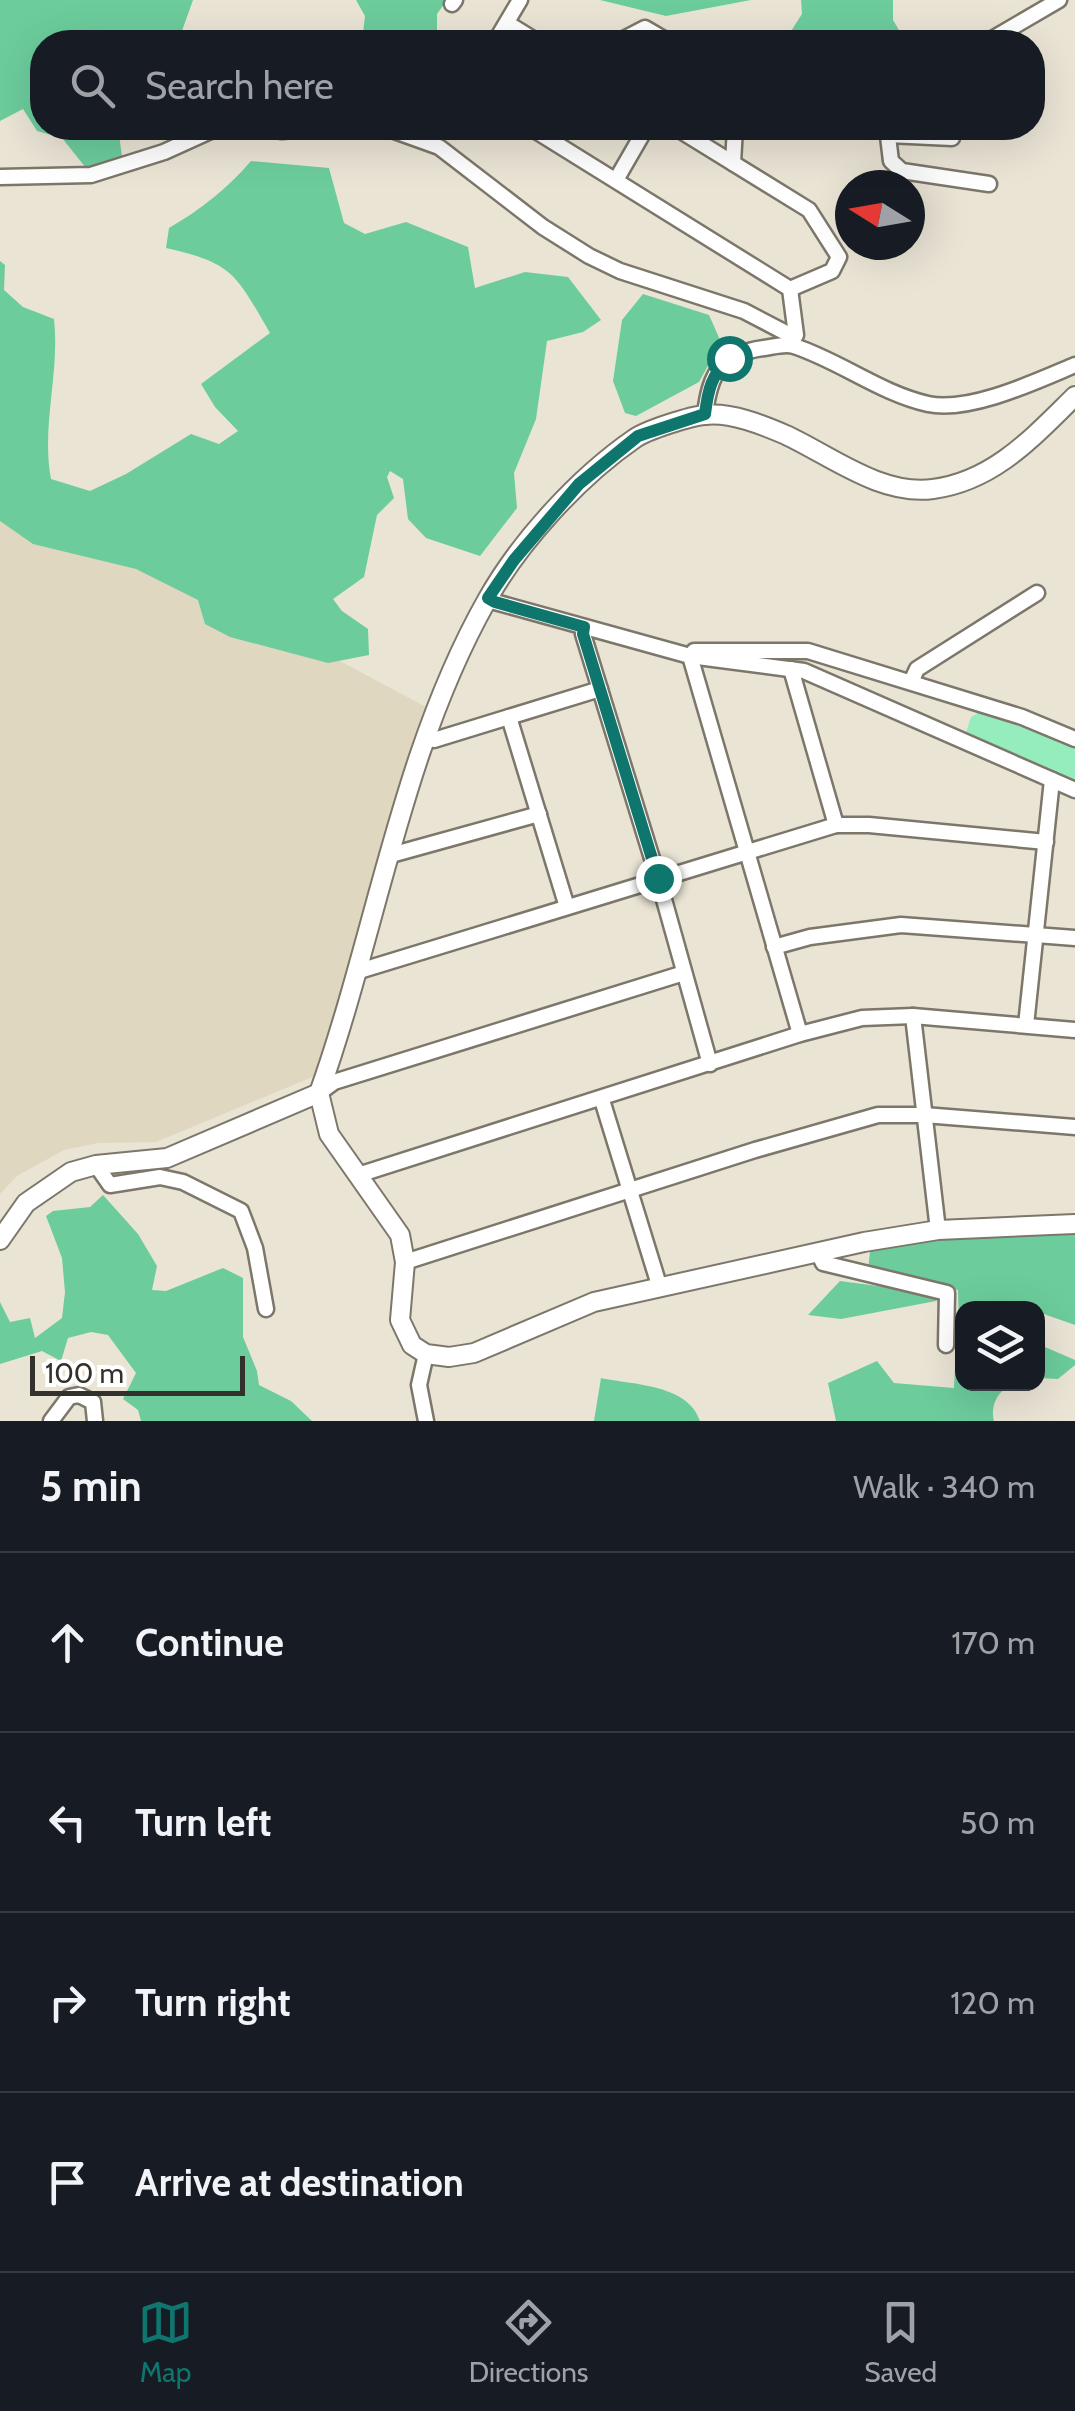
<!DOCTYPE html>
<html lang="en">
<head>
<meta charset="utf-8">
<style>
	:root { --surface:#171b24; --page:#242831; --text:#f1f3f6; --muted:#9ea1a6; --line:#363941; --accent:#0f766e }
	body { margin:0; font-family:Cabin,sans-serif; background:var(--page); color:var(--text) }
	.controls { position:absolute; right:30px; bottom:30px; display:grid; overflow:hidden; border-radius:20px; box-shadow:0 10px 40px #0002 }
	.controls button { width:90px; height:90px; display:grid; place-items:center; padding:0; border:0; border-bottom:2px solid var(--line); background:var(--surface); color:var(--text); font:50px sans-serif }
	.compass { position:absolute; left:835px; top:170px; width:90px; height:90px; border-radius:50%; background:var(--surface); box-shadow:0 10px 40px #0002; rotate:281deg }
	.scale { position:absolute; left:30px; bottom:25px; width:215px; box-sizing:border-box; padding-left:10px; border:5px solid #33312b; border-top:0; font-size:28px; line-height:35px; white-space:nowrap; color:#33312b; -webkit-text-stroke:8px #fff; paint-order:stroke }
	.stop { position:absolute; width:30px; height:30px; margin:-22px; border:8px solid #0f766e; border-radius:50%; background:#fff }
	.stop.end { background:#0f766e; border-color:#fff; box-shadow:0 2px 10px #0008 }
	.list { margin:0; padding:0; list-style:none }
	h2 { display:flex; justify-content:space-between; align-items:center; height:130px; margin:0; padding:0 40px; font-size:42px }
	h2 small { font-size:32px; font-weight:400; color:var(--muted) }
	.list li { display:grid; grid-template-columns:65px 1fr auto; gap:30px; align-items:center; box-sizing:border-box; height:180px; padding:0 40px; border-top:2px solid var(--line) }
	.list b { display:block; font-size:38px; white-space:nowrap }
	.list em { font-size:32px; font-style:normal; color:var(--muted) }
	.icon { flex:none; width:55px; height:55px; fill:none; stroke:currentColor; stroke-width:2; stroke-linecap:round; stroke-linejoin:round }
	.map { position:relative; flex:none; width:1075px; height:1421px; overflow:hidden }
	.search { position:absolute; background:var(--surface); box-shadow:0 10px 40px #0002; left:30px; right:30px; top:30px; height:110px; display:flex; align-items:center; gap:25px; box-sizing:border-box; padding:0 35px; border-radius:40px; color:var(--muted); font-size:38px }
	.sheet { height:850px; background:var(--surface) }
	nav { display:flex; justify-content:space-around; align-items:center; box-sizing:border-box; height:140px; border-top:2px solid var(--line); background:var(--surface); font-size:28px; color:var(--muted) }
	nav a { display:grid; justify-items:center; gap:5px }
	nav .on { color:var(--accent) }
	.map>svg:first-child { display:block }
	.built { fill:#e0d7c1 }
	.green { fill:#95ecbd }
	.forest { fill:#6ccc9c }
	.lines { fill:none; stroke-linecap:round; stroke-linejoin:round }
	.minor-casing { stroke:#7c776a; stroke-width:19 }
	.tertiary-casing { stroke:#7c776a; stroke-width:22 }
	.minor { stroke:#fff; stroke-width:14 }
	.tertiary { stroke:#fff; stroke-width:18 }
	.route { stroke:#0f766e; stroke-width:12 }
</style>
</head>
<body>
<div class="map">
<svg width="1075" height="1421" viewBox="0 0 1075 1421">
	<rect width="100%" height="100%" fill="#eae4d5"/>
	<polygon class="built" points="0,518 165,580 323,652 426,707 315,1076 156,1142 98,1143 64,1150 17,1176 0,1194"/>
	<polygon class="green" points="980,712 1075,746 1075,785 966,733 971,717"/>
	<g class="forest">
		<polygon points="0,0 193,0 178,42 42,42 42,128 118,128 122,156 86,168 62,138 37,131 23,109 0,121"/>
		<polygon points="356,0 447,0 437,14 437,42 362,42 365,16"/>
		<polygon points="600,0 751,0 666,16"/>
		<polygon points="801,0 893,0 893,20 906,42 784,42 802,14"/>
		<path d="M251,161l78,7 15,55 21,11 41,-12 62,25 7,41 50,-16 43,5 33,43 -18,12 -36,9 -11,78 -22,54 3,35 -37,48 -54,-18 -18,-19 -5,-40 -13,-8 -3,6 7,21 -17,17 -13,62 -31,22 9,12 26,18 1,26 -41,8 -98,-26 -25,-13 -7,-24 -62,-31 -103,-25 -33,-23v-260l5,4 -1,25 19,17 31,12c6,54 -13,107 -3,160l39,12 36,-17 65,-40 28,10 19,-13 -23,-24 -14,-23 69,-51c-34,-58 -36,-70 -104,-85l3,-20c31,-18 58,-39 82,-67z"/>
		<polygon points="643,294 709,315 721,342 699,382 636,416 625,413 613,381 622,320"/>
		<polygon points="103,1195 138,1234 157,1266 152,1290 166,1291 223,1268 243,1278 243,1337 257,1371 259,1385 291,1401 312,1421 141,1421 138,1410 123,1399 136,1373 108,1335 91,1332 68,1338 61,1361 42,1351 0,1364 0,1302 10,1322 30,1318 35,1338 62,1318 65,1292 62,1258 46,1216 53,1211 90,1207"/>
		<polygon points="1075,1232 1075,1325 1038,1312 1038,1308 962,1308 962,1328 959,1327 958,1290 868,1270 870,1252 907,1239"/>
		<polygon points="840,1281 938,1294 936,1301 841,1319 808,1315"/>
		<polygon points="1038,1344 1075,1360 1075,1365 1058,1379 1038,1378"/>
		<path d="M962,1346v38h50c-14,7 -22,21 -18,37h-158l-8,-38 49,-22 17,22 60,5 2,-41z"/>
		<path d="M601,1378c32,7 87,6 99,43h-106z"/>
	</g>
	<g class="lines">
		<defs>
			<g id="minor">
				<polyline points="452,4 455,0"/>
				<polyline points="507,23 538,42"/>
				<polyline points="495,42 520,0"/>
				<polyline points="618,42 645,28 669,42"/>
				<polyline points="987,42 1059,0"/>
				<polyline points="263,128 282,131 316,128"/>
				<polyline points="386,128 439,147 543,227 589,256 620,271 744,311 788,334 790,344"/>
				<polyline points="531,128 790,289 796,335 790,344"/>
				<polyline points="676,128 809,210 839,257 832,271 790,289"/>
				<polyline points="887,128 891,161 902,171 989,184"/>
				<polyline points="888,135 952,138"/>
				<polyline points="733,163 735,128"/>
				<polyline points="0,177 91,175 164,152 217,128"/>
				<polyline points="616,180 646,128"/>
				<path d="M705,414c5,-41 15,-60 59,-66 9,-1 21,-5 30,-2 46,15 86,47 134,58 41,9 109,-23 147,-39"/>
				<polyline points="488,598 495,602 690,656 804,671 1075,790"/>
				<polyline points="584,627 583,634 658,878 710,1064"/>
				<polyline points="791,669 836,825"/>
				<polyline points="911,682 917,669 1037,593"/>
				<polyline points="509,717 567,907"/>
				<polyline points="426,737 434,740 600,689"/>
				<polyline points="391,855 539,814"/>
				<polyline points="774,947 810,937 901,925 1075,938"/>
				<polyline points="356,972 836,825 869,825 1046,842"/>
				<polyline points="913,1016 938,1230"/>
				<polyline points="1026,1025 1052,780"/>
				<polyline points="800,1034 690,656 694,651 808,651 1022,717 1075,739"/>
				<polyline points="319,1093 334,1082 684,973"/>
				<polyline points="602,1100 659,1285"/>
				<polyline points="96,1165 110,1185 160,1177 183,1182 241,1211 255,1248 266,1309"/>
				<polyline points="358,1175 800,1034 862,1018 913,1016 1075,1030"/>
				<polyline points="818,1252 823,1263 947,1293 946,1345"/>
				<polyline points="405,1262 755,1150 878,1115 924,1115 1075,1127"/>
				<polyline points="426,1354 419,1385 426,1421"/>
				<polyline points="51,1421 69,1397 79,1395 93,1402 95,1421"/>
			</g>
			<g id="tertiary">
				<path d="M1075,396c-42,41 -81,85 -142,93 -52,7 -102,-33 -147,-54 -23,-10 -55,-23 -81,-20 -14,1 -59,15 -71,24 -55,38 -114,102 -147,161 -86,152 -110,330 -168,493l10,41 71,101 5,27 -5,58 12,25 14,9 23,3 25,-4 120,-51 270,-60 74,-12 137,-6"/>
				<polyline points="0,1240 26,1203 71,1172 96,1165 167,1158 319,1093"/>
			</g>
		</defs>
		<use href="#minor" class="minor-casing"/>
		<use href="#tertiary" class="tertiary-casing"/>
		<use href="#minor" class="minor"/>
		<use href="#tertiary" class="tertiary"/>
	</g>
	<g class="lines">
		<path class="route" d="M658,878l-75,-244 1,-7 -89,-25 -7,-4 26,-38 65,-76 59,-48 67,-22c3,-24 6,-38 24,-56"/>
	</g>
</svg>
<div class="controls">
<button><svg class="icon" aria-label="layers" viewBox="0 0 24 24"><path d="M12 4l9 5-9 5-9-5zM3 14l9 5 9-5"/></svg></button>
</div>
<svg class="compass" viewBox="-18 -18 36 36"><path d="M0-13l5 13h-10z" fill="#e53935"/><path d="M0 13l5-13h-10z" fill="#9ea1a6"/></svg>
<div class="scale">100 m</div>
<div class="stop" style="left:729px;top:358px"></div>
<div class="stop end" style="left:658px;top:878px"></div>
<div class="search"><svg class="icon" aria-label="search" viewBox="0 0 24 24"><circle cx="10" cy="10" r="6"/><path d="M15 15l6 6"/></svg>Search here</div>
</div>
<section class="sheet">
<h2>5 min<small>Walk · 340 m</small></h2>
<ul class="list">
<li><svg class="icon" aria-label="ahead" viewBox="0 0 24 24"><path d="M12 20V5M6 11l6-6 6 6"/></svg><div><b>Continue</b></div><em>170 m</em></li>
<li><svg class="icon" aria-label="left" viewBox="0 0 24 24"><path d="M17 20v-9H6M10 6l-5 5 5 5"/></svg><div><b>Turn left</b></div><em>50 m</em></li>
<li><svg class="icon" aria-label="right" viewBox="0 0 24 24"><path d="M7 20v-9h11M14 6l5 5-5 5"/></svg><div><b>Turn right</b></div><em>120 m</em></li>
<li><svg class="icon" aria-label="arrive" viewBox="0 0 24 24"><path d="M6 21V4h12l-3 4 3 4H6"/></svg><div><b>Arrive at destination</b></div></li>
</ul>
</section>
<nav>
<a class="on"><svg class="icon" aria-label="map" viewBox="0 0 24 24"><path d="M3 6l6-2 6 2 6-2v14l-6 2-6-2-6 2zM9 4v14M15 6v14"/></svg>Map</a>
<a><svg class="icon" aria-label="directions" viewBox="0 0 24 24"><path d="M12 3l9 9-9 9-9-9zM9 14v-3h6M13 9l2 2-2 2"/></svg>Directions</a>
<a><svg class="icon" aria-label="saved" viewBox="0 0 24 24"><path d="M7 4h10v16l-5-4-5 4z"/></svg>Saved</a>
</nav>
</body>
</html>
